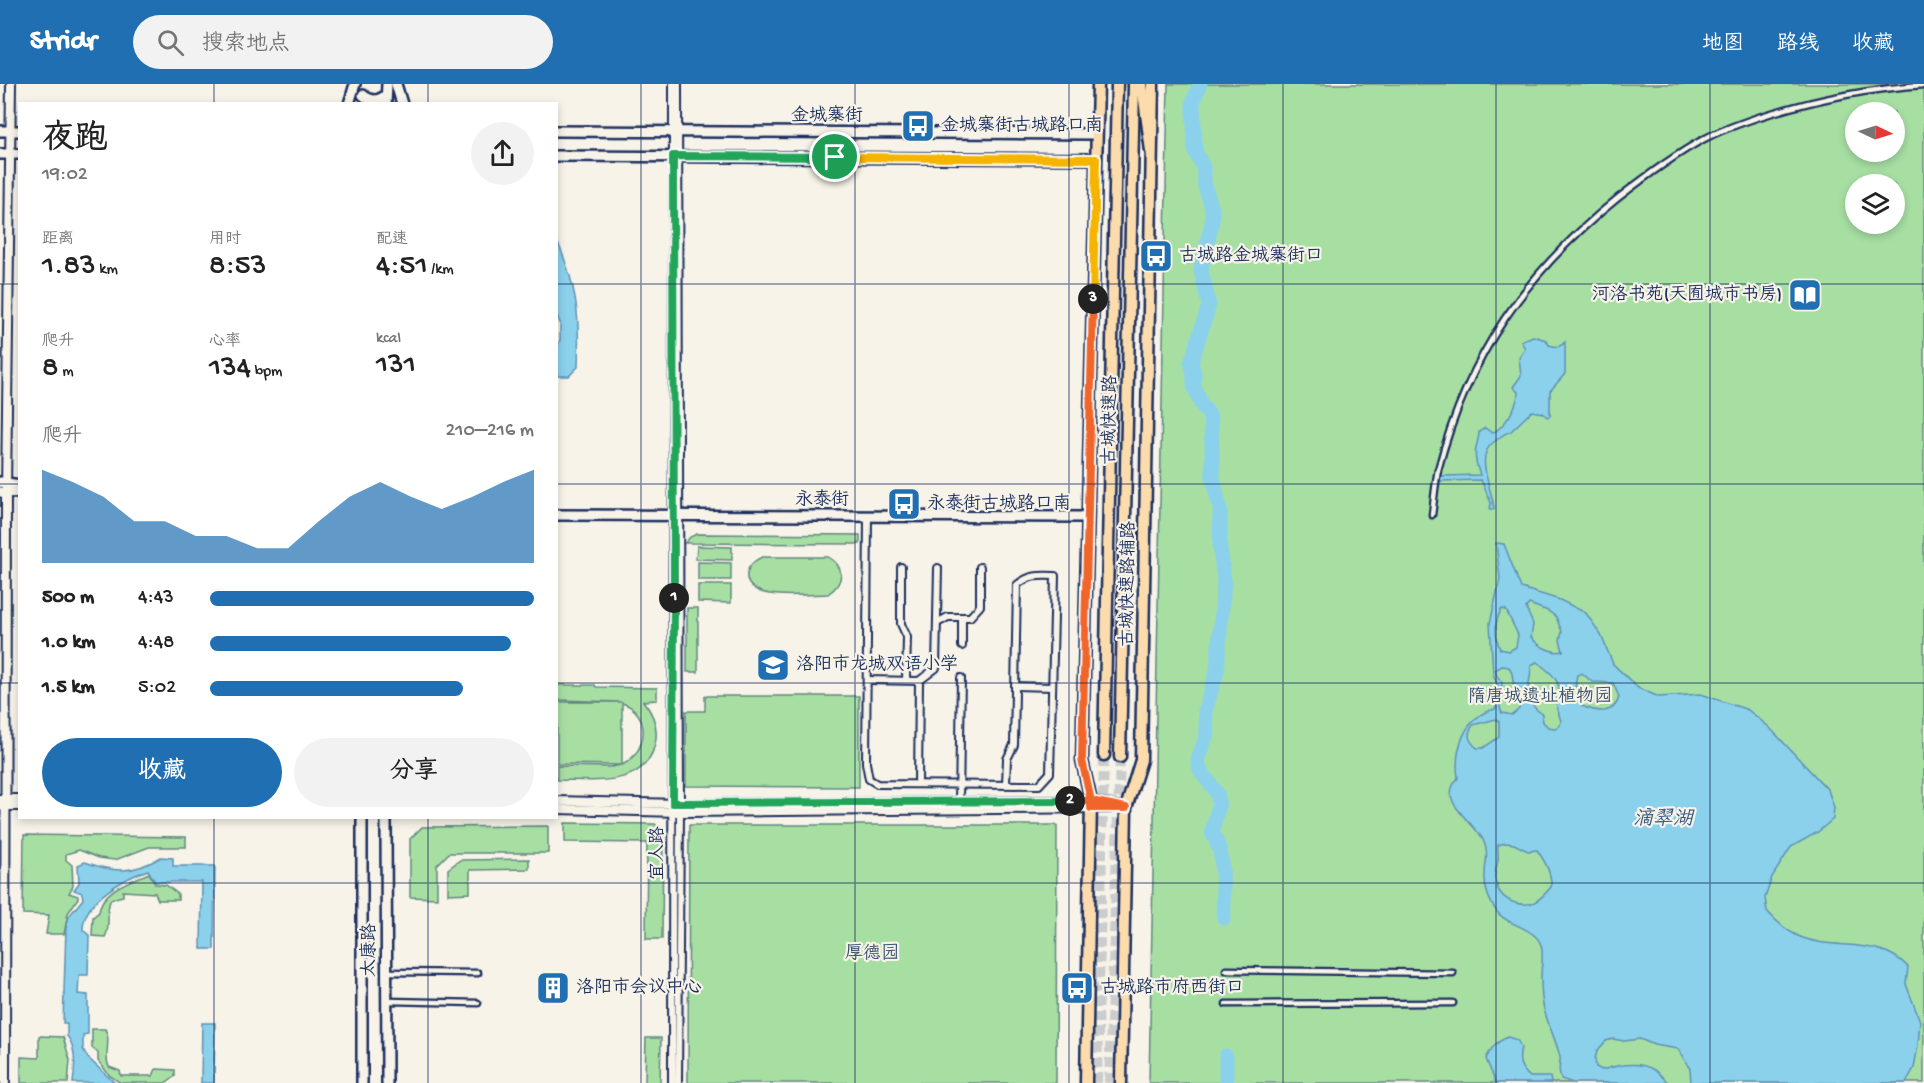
<!DOCTYPE html>
<html lang="zh">
<meta charset="utf-8">
<style>
body{margin:0;font-family:"Gochi Hand","LXGW WenKai TC",sans-serif;background:#f2f2f2;color:#222;height:100vh;display:flex;flex-direction:column;font-size:22px;white-space:nowrap}
*{box-sizing:border-box;margin:0}
p{font-size:20px;color:#767676}
.icon{flex:none;width:33px;height:33px;fill:none;stroke:currentColor;stroke-width:2;stroke-linecap:round;stroke-linejoin:round}
.map{position:relative;flex:1;overflow:hidden}
.sheet{position:absolute;left:18px;top:18px;width:540px;height:717px;display:flex;flex-direction:column;background:#fff;border-radius:0px;box-shadow:0 3px 9px #0003}
.sheet>*{flex:none}
.needle{width:39px;rotate:94deg}
.fabs{position:absolute;left:1845px;top:18px;display:grid;gap:12px}
.fabs a{display:grid;place-items:center;width:60px;height:60px;border-radius:50%;background:#fff;box-shadow:0 3px 9px #0003;font-size:30px}
.pin{position:absolute;display:grid;place-items:center;width:51px;height:51px;color:#fff;margin:-26px;border:3px solid #fff;border-radius:50%;box-shadow:0 2px 6px #0007}
.km{position:absolute;width:30px;height:30px;margin:-15px;border-radius:50%;background:#222;color:#fff;font-size:16px;line-height:30px;text-align:center}
.round{display:grid;place-items:center;flex:none;width:63px;height:63px;border-radius:32px;background:#f2f2f2}
.headline{display:flex;align-items:center;justify-content:space-between;height:102px;padding:0 24px}
h1{font-size:33px;font-weight:600;line-height:45px}
.figures{display:grid;grid-template-columns:repeat(3,1fr);gap:9px;height:102px;padding:6px 24px}
.figures div{display:grid;align-content:center}
.figures b{font-size:30px;font-weight:600}
.figures small{font-size:16px;font-weight:400}
.figures p{font-size:16px}
.chart{height:168px;padding:12px 24px}
.chart p{display:flex;justify-content:space-between}
.chart svg{width:100%;height:108px;margin-top:6px;fill:#1f6fb2;opacity:.7}
.button{display:flex;gap:12px;margin-top:auto;padding:12px 24px}
.button a{flex:1;height:69px;border-radius:36px;background:#1f6fb2;color:#fff;font-size:24px;font-weight:600;line-height:69px;text-align:center}
.button a+a{background:#f2f2f2;color:#222}
ul{padding:0 24px;list-style:none;font-size:20px}
li{display:grid;grid-template-columns:96px 72px 1fr;align-items:center;height:45px}
li i{height:15px;border-radius:8px;background:#1f6fb2}
header{display:flex;align-items:center;gap:36px;box-sizing:border-box;height:84px;padding:0 30px;background:#1f6fb2;color:#fff}
header strong{font-size:28px}
nav{display:flex;gap:33px;margin-inline-start:auto;font-size:21px}
.search{width:420px;height:54px;background:#f2f2f2;display:flex;align-items:center;gap:15px;box-sizing:border-box;padding:0 21px;border-radius:33px;color:#767676;font-size:22px}
.map>svg:first-child{display:block}
.green{fill:#a7dfa3;stroke:#618780;stroke-width:1.5;fill-rule:evenodd}
.water{fill:#8bd1ec;stroke:#5e90b3;stroke-width:1.5;fill-rule:evenodd}
.lines{fill:none;stroke-linecap:round;stroke-linejoin:round}
.river{stroke:#8bd1ec;stroke-width:15}
.trunk-tunnel{stroke:#cbcccc;stroke-width:10;stroke-dasharray:10 5;stroke-linecap:butt}
.pedestrian-casing{stroke:#1b2f5e;stroke-width:9}
.minor-casing{stroke:#1b2f5e;stroke-width:10}
.tertiary-casing{stroke:#1b2f5e;stroke-width:12}
.secondary-casing{stroke:#1b2f5e;stroke-width:14}
.primary-casing{stroke:#1b2f5e;stroke-width:15}
.trunk-casing{stroke:#1b2f5e;stroke-width:15}
.pedestrian{stroke:#f7f3e8;stroke-width:4.5}
.minor{stroke:#f7f3e8;stroke-width:6}
.tertiary{stroke:#f7f3e8;stroke-width:8}
.secondary{stroke:#f7f3e8;stroke-width:9}
.primary{stroke:#fcdcac;stroke-width:10}
.trunk{stroke:#fcdcac;stroke-width:10}
.split-1-casing{stroke:#fff;stroke-width:12}
.split-2-casing{stroke:#fff;stroke-width:12}
.split-3-casing{stroke:#fff;stroke-width:12}
.split-4-casing{stroke:#fff;stroke-width:12}
.split-1{stroke:#22a559;stroke-width:8}
.split-2{stroke:#22a559;stroke-width:8}
.split-3{stroke:#f0652b;stroke-width:8}
.split-4{stroke:#f5b400;stroke-width:8}
.grid{fill:none;stroke:#1b2f5e;stroke-width:1.5;stroke-opacity:0.55}
.labels{text-anchor:middle;dominant-baseline:central;stroke-width:4.5;stroke-linejoin:round;paint-order:stroke}
.street-label{font-size:18px;fill:#1b2f5e;stroke:#f7f3e8}
.poi-label{font-size:18px;fill:#1b2f5e;stroke:#f7f3e8;text-anchor:start}
.park-label{font-size:18px;fill:#37526c;stroke:#f7f3e8}
.water-label{font-size:20px;font-style:italic;fill:#375882;stroke:#f7f3e8}
</style>
<header>
<strong>Stridr</strong>
<div class="search"><svg class="icon" aria-label="search" viewBox="0 0 24 24"><circle cx="10" cy="10" r="6"/><path d="M15 15l6 6"/></svg>搜索地点</div>
<nav><a>地图</a><a>路线</a><a>收藏</a></nav>
</header>
<div class="map">
<svg width="1924" height="999" viewBox="0 0 1924 999">
<rect width="100%" height="100%" fill="#f7f3e8"/>
<filter id="ink" filterUnits="userSpaceOnUse"><feTurbulence type="fractalNoise" baseFrequency=".0167" numOctaves="2"/><feDisplacementMap in="SourceGraphic" scale="12" xChannelSelector="R" yChannelSelector="G"/><feConvolveMatrix kernelMatrix="1 2 1 2 8 2 1 2 1" color-interpolation-filters="sRGB"/></filter>
<g filter="url(#ink)">
<!-- green -->
<g class="green">
<path d="M1168 0H1924V999H1149ZM1856 28H1894V68H1856ZM1856 100H1894V140H1856Z"/>
<polygon points="697,450 860,451 860,460 685,459 690,453"/>
<polygon points="697,462 732,463 732,476 696,475"/>
<path d="M762 473H828C846 483 844 499 828 510 808 510 743 520 747 489 749 480 755 476 762 473Z"/>
<polygon points="698,478 731,479 731,496 698,496"/>
<polygon points="698,501 731,501 731,519 698,518"/>
<rect x="687" y="524" width="11" height="64"/>
<path d="M557 601H595L596 603 657 604V616L643 617C653 629 659 643 655 660 645 705 591 696 557 696V682L611 683 621 681 557 680V618H621L557 616ZM622 619C652 628 648 669 622 681Z"/>
<polygon points="705,612 859,612 859,703 686,702 686,627 705,627"/>
<polygon points="565,739 655,740 663,748 662,855 646,855 647,759 565,758"/>
<polygon points="689,741 1057,741 1056,999 688,999"/>
<polygon points="548,742 548,769 449,769 437,781 437,814 410,813 410,755 422,743"/>
<polygon points="24,751 186,753 186,763 149,763 115,776 99,774 79,766 66,770 66,776 72,781 73,802 69,809 78,812 78,814 68,829 64,850 46,850 49,831 23,830"/>
<polygon points="529,775 529,785 470,786 470,809 448,810 448,785 460,776"/>
<path d="M149 789 155 800 166 801 178 810V816H158L155 809 123 807V812L111 815C104 827 112 842 105 853L92 852 93 833 99 828C101 806 131 797 149 789Z"/>
<path d="M92 945H105C112 957 103 971 109 983L120 987 121 992H153L156 985 175 986V992L165 999H121L110 992 98 977V969L92 964Z"/>
<polygon points="39,952 63,953 70,976 68,999 21,999 21,973 39,974"/>
<polygon points="646,954 661,954 660,999 645,999"/>
</g>
<!-- water -->
<g class="water">
<path d="M556 154C577 202 580 231 578 283L569 292H557V263L560 256V239L556 228Z"/>
<path d="M1533 252 1546 256 1549 261C1556 263 1560 264 1565 258V290L1550 307V332L1547 333 1543 329 1532 327 1510 348C1503 349 1500 354 1494 358 1473 372 1493 406 1494 425H1490L1491 419 1481 396 1440 397 1441 392 1480 391C1477 383 1474 372 1476 364 1477 357 1479 355 1479 348L1485 344 1492 349C1504 344 1518 322 1518 308L1513 303 1521 292 1519 274 1525 265 1521 257Z"/>
<path d="M1496 459 1504 460 1521 504 1560 516 1586 529 1601 551 1613 580 1638 604 1659 613 1701 610 1748 626 1769 643 1828 706 1834 723 1833 735 1818 748 1791 763 1772 793 1765 814 1767 827C1775 836 1786 846 1796 851 1832 869 1877 850 1908 883L1906 900 1920 937 1918 961 1914 984 1906 999H1691L1690 985 1678 965 1654 961 1640 955 1624 957 1613 955 1606 957 1597 967 1595 975 1596 983 1602 986C1618 981 1640 977 1654 986 1660 990 1664 995 1669 999H1573L1561 995C1557 984 1561 981 1560 973 1556 956 1548 941 1544 925 1541 915 1541 903 1541 892 1541 880 1546 862 1536 853 1526 842 1506 840 1497 828 1489 817 1484 804 1485 790 1485 779 1489 770 1484 758 1476 737 1435 719 1458 694 1454 666 1464 632 1495 625L1498 617 1499 605 1493 590 1490 539 1500 495ZM1529 520 1548 527 1556 533 1562 548 1560 556 1563 567C1552 570 1538 562 1531 553L1533 540 1526 524ZM1502 525 1506 526 1518 551 1516 563 1509 567 1500 565C1495 552 1494 537 1502 525ZM1537 578C1550 588 1559 594 1561 612L1556 619 1561 638 1559 642 1555 644 1548 643 1543 638 1542 630C1519 613 1531 605 1531 581ZM1502 582 1509 583C1513 588 1512 590 1513 597 1515 608 1524 613 1519 625L1512 631 1502 629 1500 624 1502 598 1497 592 1495 586ZM1582 589 1592 598 1613 599 1619 613C1614 632 1596 628 1582 622 1575 613 1574 603 1577 591ZM1496 635 1499 638V653L1483 664H1477C1469 657 1466 651 1473 641ZM1505 759 1514 760 1528 767 1537 766C1545 777 1552 789 1551 803 1539 818 1529 825 1510 817 1502 813 1498 808 1496 799 1493 789 1497 784 1498 776 1499 771 1497 767 1498 761Z"/>
<path d="M161 773 173 774V782H215L214 865H201L202 798H155L148 786C125 794 82 817 83 846L89 851 88 891H79L78 910 88 911V950L83 951V965L88 974 115 999H73C75 985 77 963 67 952V939H63L66 844 69 832 83 815 82 809 74 806 79 799 78 781 85 778C115 789 133 790 161 773Z"/>
<polygon points="202,939 215,939 214,999 201,999"/>
<path d="M1508 953 1517 956 1521 963C1518 977 1519 983 1530 993H1550L1551 999H1496L1486 975C1491 964 1496 958 1508 953Z"/>
</g>
<g class="lines">
<!-- river -->
<g class="river">
<polyline points="1200,0 1193,18 1195,67 1203,83 1205,103 1212,124 1212,138 1201,186 1209,221 1191,279 1194,289 1194,302 1201,320 1209,331 1211,340 1213,394 1220,425 1220,464 1224,496 1217,587 1205,627 1207,649 1198,676 1200,686 1217,709 1219,720 1212,748 1220,766 1222,781 1224,834"/>
<polyline points="1226,972 1226,999"/>
</g>
<!-- trunk-tunnel -->
<g class="trunk-tunnel">
<polyline points="1097,999 1104,671"/>
<polyline points="1109,999 1120,673"/>
</g>
<defs>
<g id="pedestrian">
<path d="M1432 431C1434 416 1435 401 1438 386 1468 271 1526 188 1618 114 1645 93 1674 71 1704 55 1721 46 1741 39 1759 33 1815 15 1865 5 1924 1"/>
<polyline points="1226,886 1453,889"/>
<polyline points="388,888 478,889"/>
<polyline points="388,917 478,919"/>
<polyline points="1226,920 1453,919"/>
</g>
<g id="minor">
<path d="M868 433 866 679 869 695 877 700 1039 701 1050 689 1055 492C1039 491 1029 491 1017 501L1014 661 1007 675 1006 700"/>
<polyline points="901,483 901,540 907,553 906,596"/>
<polyline points="937,539 948,533 962,533"/>
<polyline points="962,562 962,533 970,533 980,522 980,483"/>
<polyline points="867,596 919,597"/>
<polyline points="1015,602 1052,603"/>
<polyline points="918,700 919,597 936,584 938,484"/>
<polyline points="959,718 961,594"/>
<polyline points="672,999 673,0"/>
<polyline points="678,999 680,728 678,0"/>
</g>
<g id="tertiary">
<polyline points="0,715 20,715"/>
<polyline points="556,717 680,720 1091,717 1126,724"/>
<polyline points="0,722 20,722"/>
<polyline points="556,725 680,728 1110,724"/>
<polyline points="5,999 6,408 11,0"/>
</g>
<g id="secondary">
<polyline points="396,0 402,20"/>
<path d="M363 11C371 18 378 17 386 11"/>
<polyline points="349,20 355,0"/>
<polyline points="386,20 387,0"/>
<polyline points="0,47 20,47"/>
<polyline points="556,47 1096,50"/>
<polyline points="0,70 20,70"/>
<polyline points="556,72 1096,75"/>
<polyline points="0,398 20,401"/>
<polyline points="0,408 20,409"/>
<polyline points="556,431 1088,433"/>
<polyline points="386,734 387,999"/>
<polyline points="362,999 362,734"/>
</g>
<g id="primary">
<polyline points="1086,999 1091,717 1082,676 1098,0"/>
<polyline points="1121,999 1126,724 1141,676 1153,0"/>
</g>
<g id="trunk">
<polyline points="1142,0 1151,67"/>
<polyline points="1104,671 1117,0"/>
<polyline points="1120,673 1134,0"/>
</g>
</defs>
<!-- pedestrian casing -->
<use href="#pedestrian" class="pedestrian-casing"/>
<!-- minor casing -->
<use href="#minor" class="minor-casing"/>
<!-- tertiary casing -->
<use href="#tertiary" class="tertiary-casing"/>
<!-- secondary casing -->
<use href="#secondary" class="secondary-casing"/>
<!-- primary casing -->
<use href="#primary" class="primary-casing"/>
<!-- trunk casing -->
<use href="#trunk" class="trunk-casing"/>
<!-- pedestrian -->
<use href="#pedestrian" class="pedestrian"/>
<!-- minor -->
<use href="#minor" class="minor"/>
<!-- tertiary -->
<use href="#tertiary" class="tertiary"/>
<!-- secondary -->
<use href="#secondary" class="secondary"/>
<!-- primary -->
<use href="#primary" class="primary"/>
<!-- trunk -->
<use href="#trunk" class="trunk"/>
</g>
</g>
<g class="lines" filter="url(#ink)">
<defs>
<polyline id="split-1" points="674,514 673,72 835,73"/>
<polyline id="split-2" points="674,514 673,719 1070,717"/>
<polyline id="split-3" points="1070,717 1091,717 1126,724 1091,724 1091,717 1082,676 1093,215"/>
<polyline id="split-4" points="835,73 1096,75 1093,215"/>
</defs>
<!-- split-1 casing -->
<use href="#split-1" class="split-1-casing"/>
<!-- split-2 casing -->
<use href="#split-2" class="split-2-casing"/>
<!-- split-3 casing -->
<use href="#split-3" class="split-3-casing"/>
<!-- split-4 casing -->
<use href="#split-4" class="split-4-casing"/>
<!-- split-1 -->
<use href="#split-1" class="split-1"/>
<!-- split-2 -->
<use href="#split-2" class="split-2"/>
<!-- split-3 -->
<use href="#split-3" class="split-3"/>
<!-- split-4 -->
<use href="#split-4" class="split-4"/>
</g>
<!-- grid -->
<path class="grid" d="M214 0V20M428 0V20M641 0V999M855 0V999M1069 0V999M1283 0V999M1496 0V999M1710 0V999M0 200H20M556 200H1924M0 400H20M556 400H1924M0 599H20M556 599H1924M214 734V999M428 734V999M0 799H1924"/>
<!-- icons -->
<defs>
<symbol id="bus-square" viewBox="-11 -11 22 22"><rect x="-9" y="-9" width="18" height="18" rx="4" fill="#1f6fb2" stroke="#f7f3e8"/><path d="M-5-6H5V4H4V6H2V4H-2V6H-4V4H-5ZM-3.5-4V0h7V-4ZM-3.5 1.2v1.5H-2V1.2ZM2 1.2v1.5H3.5V1.2Z" fill="#fff"/></symbol>
<symbol id="library-square" viewBox="-11 -11 22 22"><rect x="-9" y="-9" width="18" height="18" rx="4" fill="#1f6fb2" stroke="#f7f3e8"/><path d="M-6-4Q-3-5.5-.7-3.5V5Q-3 3-6 4ZM6-4Q3-5.5 .7-3.5V5Q3 3 6 4Z" fill="#fff"/></symbol>
<symbol id="school-square" viewBox="-11 -11 22 22"><rect x="-9" y="-9" width="18" height="18" rx="4" fill="#1f6fb2" stroke="#f7f3e8"/><path d="M0-5L7-2L0 1L-7-2ZM-4 1L0 2.5L4 1V4Q0 6-4 4Z" fill="#fff"/></symbol>
<symbol id="building-square" viewBox="-11 -11 22 22"><rect x="-9" y="-9" width="18" height="18" rx="4" fill="#1f6fb2" stroke="#f7f3e8"/><path d="M-4-6H4V6H1V3H-1V6H-4ZM-2.5-4.3h1.7v1.8h-1.7ZM.8-4.3h1.7v1.8H.8ZM-2.5-1h1.7V.8h-1.7ZM.8-1h1.7V.8H.8Z" fill="#fff"/></symbol>
</defs>
<g fill-rule="evenodd">
<use href="#bus-square" x="899" y="23" width="38" height="38"/>
<use href="#bus-square" x="1137" y="153" width="38" height="38"/>
<use href="#library-square" x="1786" y="192" width="38" height="38"/>
<use href="#bus-square" x="885" y="401" width="38" height="38"/>
<use href="#school-square" x="754" y="562" width="38" height="38"/>
<use href="#building-square" x="534" y="885" width="38" height="38"/>
<use href="#bus-square" x="1058" y="885" width="38" height="38"/>
</g>
<g class="labels">
<!-- street labels -->
<g class="street-label">
<text x="827" y="32">金城寨街</text>
<text transform="translate(1111 336) rotate(-89)">古城快速路</text>
<text x="822" y="416">永泰街</text>
<text transform="translate(1129 500) rotate(-89)">古城快速路辅路</text>
<text transform="translate(658 769) rotate(-90)">宜人路</text>
<text transform="translate(370 866) rotate(-90)">太康路</text>
</g>
<!-- poi labels -->
<g class="poi-label">
<text x="941" y="42">金城寨街古城路口南</text>
<text x="1179" y="172">古城路金城寨街口</text>
<text x="1782" y="211" text-anchor="end">河洛书苑(天囿城市书房)</text>
<text x="927" y="420">永泰街古城路口南</text>
<text x="796" y="581">洛阳市龙城双语小学</text>
<text x="576" y="904">洛阳市会议中心</text>
<text x="1100" y="904">古城路市府西街口</text>
</g>
<!-- park labels -->
<g class="park-label">
<text x="1540" y="613">隋唐城遗址植物园</text>
<text x="872" y="870">厚德园</text>
</g>
<!-- water labels -->
<g class="water-label">
<text x="1663" y="736">滴翠湖</text>
</g>
</g>
</svg>
<div class="fabs">
<a><svg class="needle" viewBox="-14 -14 28 28"><path d="M0-13l5 13h-10z" fill="#e53935"/><path d="M0 13l5-13h-10z" fill="#767676"/></svg></a>
<a><svg class="icon" aria-label="layers" viewBox="0 0 24 24"><path d="M12 4l9 5-9 5-9-5zM3 14l9 5 9-5"/></svg></a>
</div>
<div class="pin" style="left:835px;top:73px;background:#1e9e55"><svg class="icon" aria-label="arrive" viewBox="0 0 24 24"><path d="M6 21V4h12l-3 4 3 4H6"/></svg></div>
<b class="km" style="left:674px;top:514px">1</b>
<b class="km" style="left:1070px;top:717px">2</b>
<b class="km" style="left:1093px;top:215px">3</b>
<section class="sheet">
<div class="headline"><div><h1>夜跑</h1><p>19:02</p></div><a class="round"><svg class="icon" aria-label="share" viewBox="0 0 24 24"><path d="M12 15V3M7 8l5-5 5 5M5 13v7h14v-7"/></svg></a></div>
<div class="figures">
<div><p>距离</p><b>1.83<small> km</small></b></div>
<div><p>用时</p><b>8:53</b></div>
<div><p>配速</p><b>4:51<small> /km</small></b></div>
</div>
<div class="figures">
<div><p>爬升</p><b>8<small> m</small></b></div>
<div><p>心率</p><b>134<small> bpm</small></b></div>
<div><p>kcal</p><b>131</b></div>
</div>
<div class="chart"><p><span>爬升</span>210–216 m</p>
<svg viewBox="0 0 160 44" preserveAspectRatio="none"><path d="M0 44V6L10 11L20 17L30 27L40 27L50 33L60 33L70 38L80 38L90 27L100 17L110 11L120 17L130 22L140 17L150 11L160 6V44z"/></svg>
</div>
<ul>
<li><b>500 m</b>4:43<i style="width:100%"></i></li>
<li><b>1.0 km</b>4:48<i style="width:93%"></i></li>
<li><b>1.5 km</b>5:02<i style="width:78%"></i></li>
</ul>
<div class="button"><a>收藏</a><a>分享</a></div>
</section>
</div>
